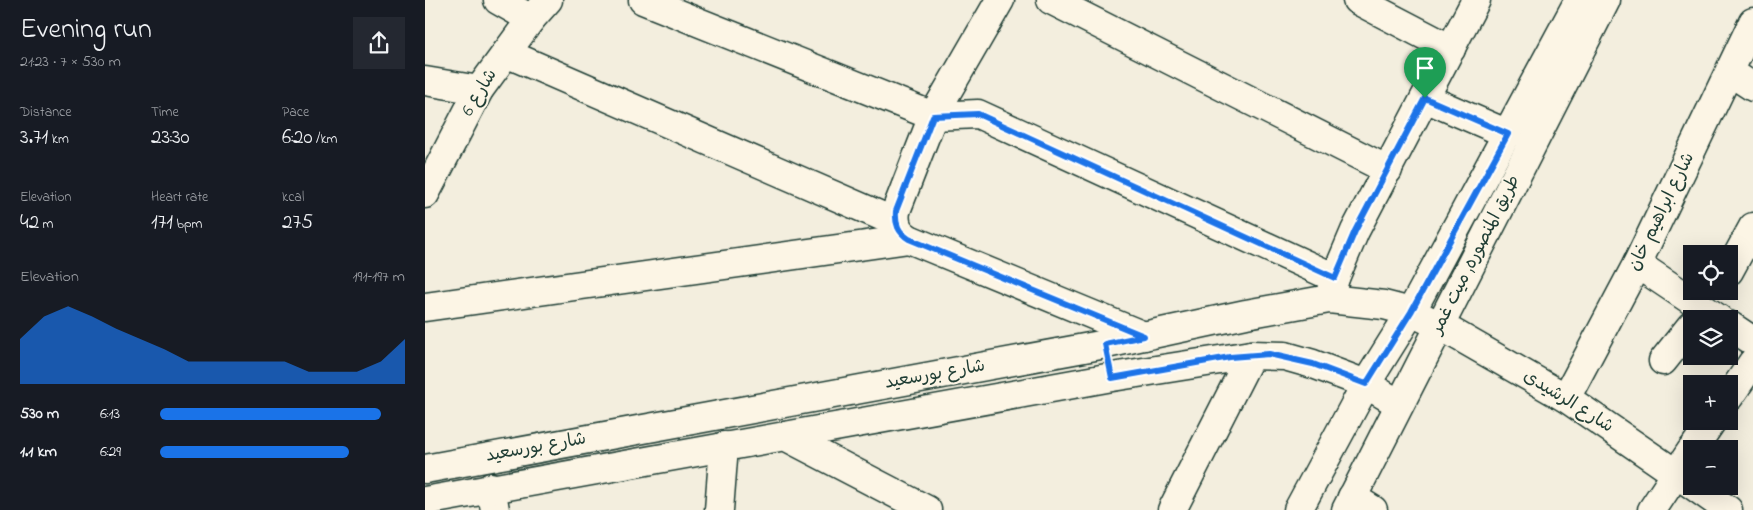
<!DOCTYPE html>
<meta charset="utf-8">
<style>
body{margin:0;font-family:"Indie Flower","Playpen Sans Arabic",sans-serif;background:#242831;color:#f1f3f6;height:100vh;display:flex;flex-direction:column;font-size:19px;white-space:nowrap}
*{box-sizing:border-box;margin:0}
p{font-size:16px;color:#9ea1a6}
.icon{flex:none;width:28px;height:28px;fill:none;stroke:currentColor;stroke-width:2;stroke-linecap:round;stroke-linejoin:round}
.map{position:relative;flex:1;overflow:hidden}
.sheet{display:flex;flex-direction:column;background:#171b24;width:425px}
.sheet>*{flex:none}
.controls{position:absolute;left:1258px;top:245px;display:grid;gap:10px}
.controls a{display:grid;place-items:center;width:55px;height:55px;border-radius:0px;background:#171b24;box-shadow:0 5px 20px #0002;font-size:25px}
.pin{position:absolute;display:grid;place-items:center;width:42px;height:42px;color:#fff;margin:-51px -21px;border-radius:50% 50% 50% 0;rotate:-45deg;box-shadow:0 0 5px #0007}
.pin .icon{rotate:45deg}
.round{display:grid;place-items:center;flex:none;width:52px;height:52px;border-radius:0px;background:#242831}
.head{display:flex;align-items:center;justify-content:space-between;height:85px;padding:0 20px}
h1{font-size:28px;font-weight:600;line-height:38px}
.stats{display:grid;grid-template-columns:repeat(3,1fr);gap:8px;height:85px;padding:5px 20px}
.stats div{display:grid;align-content:center}
.stats b{font-size:21px;font-weight:600}
.stats small{font-size:14px;font-weight:400}
.stats p{font-size:14px}
.chart{height:140px;padding:10px 20px}
.chart p{display:flex;justify-content:space-between}
.chart svg{width:100%;height:90px;margin-top:5px;fill:#1a73e8;opacity:.7}
ul{padding:0 20px;list-style:none;font-size:16px}
li{display:grid;grid-template-columns:80px 60px 1fr;align-items:center;height:38px}
li i{height:12px;border-radius:6px;background:#1a73e8}
main{display:flex;flex:1;min-height:0}
.map>svg:first-child{display:block}
.lines{fill:none;stroke-linecap:round;stroke-linejoin:round}
.minor-casing{stroke:#1f3d34;stroke-width:31}
.major-casing{stroke:#1f3d34;stroke-width:31}
.minor{stroke:#fcf5e5;stroke-width:28}
.major{stroke:#fcf5e5;stroke-width:28}
.route-casing{stroke:#fff;stroke-width:10}
.route{stroke:#1a73e8;stroke-width:6}
.labels{text-anchor:middle;dominant-baseline:central;stroke-width:4;stroke-linejoin:round;paint-order:stroke}
.street-label{font-size:18px;fill:#1f3d34;stroke:#fcf5e5}
</style>
<main>
<section class="sheet">
<div class="head"><div><h1>Evening run</h1><p>21:23 · 7 × 530 m</p></div><a class="round"><svg class="icon" aria-label="share" viewBox="0 0 24 24"><path d="M12 15V3M7 8l5-5 5 5M5 13v7h14v-7"/></svg></a></div>
<div class="stats">
<div><p>Distance</p><b>3.71<small> km</small></b></div>
<div><p>Time</p><b>23:30</b></div>
<div><p>Pace</p><b>6:20<small> /km</small></b></div>
</div>
<div class="stats">
<div><p>Elevation</p><b>42<small> m</small></b></div>
<div><p>Heart rate</p><b>171<small> bpm</small></b></div>
<div><p>kcal</p><b>275</b></div>
</div>
<div class="chart"><p><span>Elevation</span>191–197 m</p>
<svg viewBox="0 0 160 44" preserveAspectRatio="none"><path d="M0 44V22L10 11L20 6L30 11L40 17L50 22L60 27L70 33L80 33L90 33L100 33L110 33L120 38L130 38L140 38L150 33L160 22V44z"/></svg>
</div>
<ul>
<li><b>530 m</b>6:13<i style="width:90%"></i></li>
<li><b>1.1 km</b>6:29<i style="width:77%"></i></li>
</ul>
</section>
<div class="map">
<svg width="1328" height="510" viewBox="0 0 1328 510">
<rect width="100%" height="100%" fill="#f3eede"/>
<filter id="ink" filterUnits="userSpaceOnUse"><feTurbulence type="fractalNoise" baseFrequency=".02" numOctaves="2"/><feDisplacementMap in="SourceGraphic" scale="10" xChannelSelector="R" yChannelSelector="G"/><feConvolveMatrix kernelMatrix="1 2 1 2 8 2 1 2 1" color-interpolation-filters="sRGB"/></filter>
<g filter="url(#ink)">
<g class="lines">
<defs>
<g id="minor">
<polyline points="73,0 106,19"/>
<polyline points="218,0 508,116 553,114 910,278"/>
<path d="M575 0 508 116 471 211C469 224 473 232 484 239L719 336"/>
<polyline points="626,0 963,170"/>
<polyline points="932,0 1026,49"/>
<polyline points="81,53 470,222"/>
<polyline points="1305,72 1328,87"/>
<polyline points="0,81 54,90"/>
<polyline points="1000,98 1083,134"/>
<polyline points="0,194 54,90 106,19 123,0"/>
<polyline points="1212,264 1294,319"/>
<polyline points="1304,271 1328,227"/>
<polyline points="905,295 910,278 930,231 1051,0"/>
<polyline points="0,307 484,239"/>
<polyline points="1304,325 1328,341"/>
<polyline points="1238,361 1266,326"/>
<polyline points="1304,397 1328,362"/>
<polyline points="1141,398 1212,264 1328,22"/>
<polyline points="360,436 502,510"/>
<polyline points="1268,449 1287,421"/>
<polyline points="0,469 681,344 821,314 904,299 959,305 986,312 1016,326 1141,398 1266,484"/>
<polyline points="1269,486 1303,510"/>
<polyline points="66,487 70,510"/>
<polyline points="927,497 948,510"/>
<polyline points="0,501 687,377 826,355 860,356 888,364 941,384 974,404"/>
<polyline points="294,510 299,446"/>
<polyline points="747,510 826,355"/>
<polyline points="1227,510 1266,451"/>
</g>
<g id="major">
<polyline points="873,510 941,384 986,312 1154,0"/>
<polyline points="921,510 1181,0"/>
</g>
</defs>
<!-- minor casing -->
<use href="#minor" class="minor-casing"/>
<!-- major casing -->
<use href="#major" class="major-casing"/>
<!-- minor -->
<use href="#minor" class="minor"/>
<!-- major -->
<use href="#major" class="major"/>
</g>
</g>
<g class="lines" filter="url(#ink)">
<defs>
<path id="route" d="M1000 98 1083 134 986 312 941 384 888 364 844 354 805 357 687 378 680 344 719 336 484 239C473 232 470 224 471 211L508 116 553 114 910 278 930 231Z"/>
</defs>
<!-- route casing -->
<use href="#route" class="route-casing"/>
<!-- route -->
<use href="#route" class="route"/>
</g>
<g class="labels">
<!-- street labels -->
<g class="street-label">
<text transform="translate(55 93) rotate(-59)">شارع 6</text>
<text transform="translate(1237 212) rotate(-64)">شارع ابراهيم خان</text>
<text transform="translate(1051 255) rotate(-63)">طريق المنصوره, ميت غمر</text>
<text transform="translate(510 375) rotate(-10)">شارع بورسعيد</text>
<text transform="translate(1143 402) rotate(32)">شارع الرشيدى</text>
<text transform="translate(111 448) rotate(-10)">شارع بورسعيد</text>
</g>
</g>
</svg>
<div class="controls">
<a><svg class="icon" aria-label="locate" viewBox="0 0 24 24"><circle cx="12" cy="12" r="6"/><path d="M12 2v4M12 18v4M2 12h4M18 12h4"/></svg></a>
<a><svg class="icon" aria-label="layers" viewBox="0 0 24 24"><path d="M12 4l9 5-9 5-9-5zM3 14l9 5 9-5"/></svg></a>
<a>+</a>
<a>−</a>
</div>
<div class="pin" style="left:1000px;top:98px;background:#1e9e55"><svg class="icon" aria-label="arrive" viewBox="0 0 24 24"><path d="M6 21V4h12l-3 4 3 4H6"/></svg></div>
</div>
</main>
